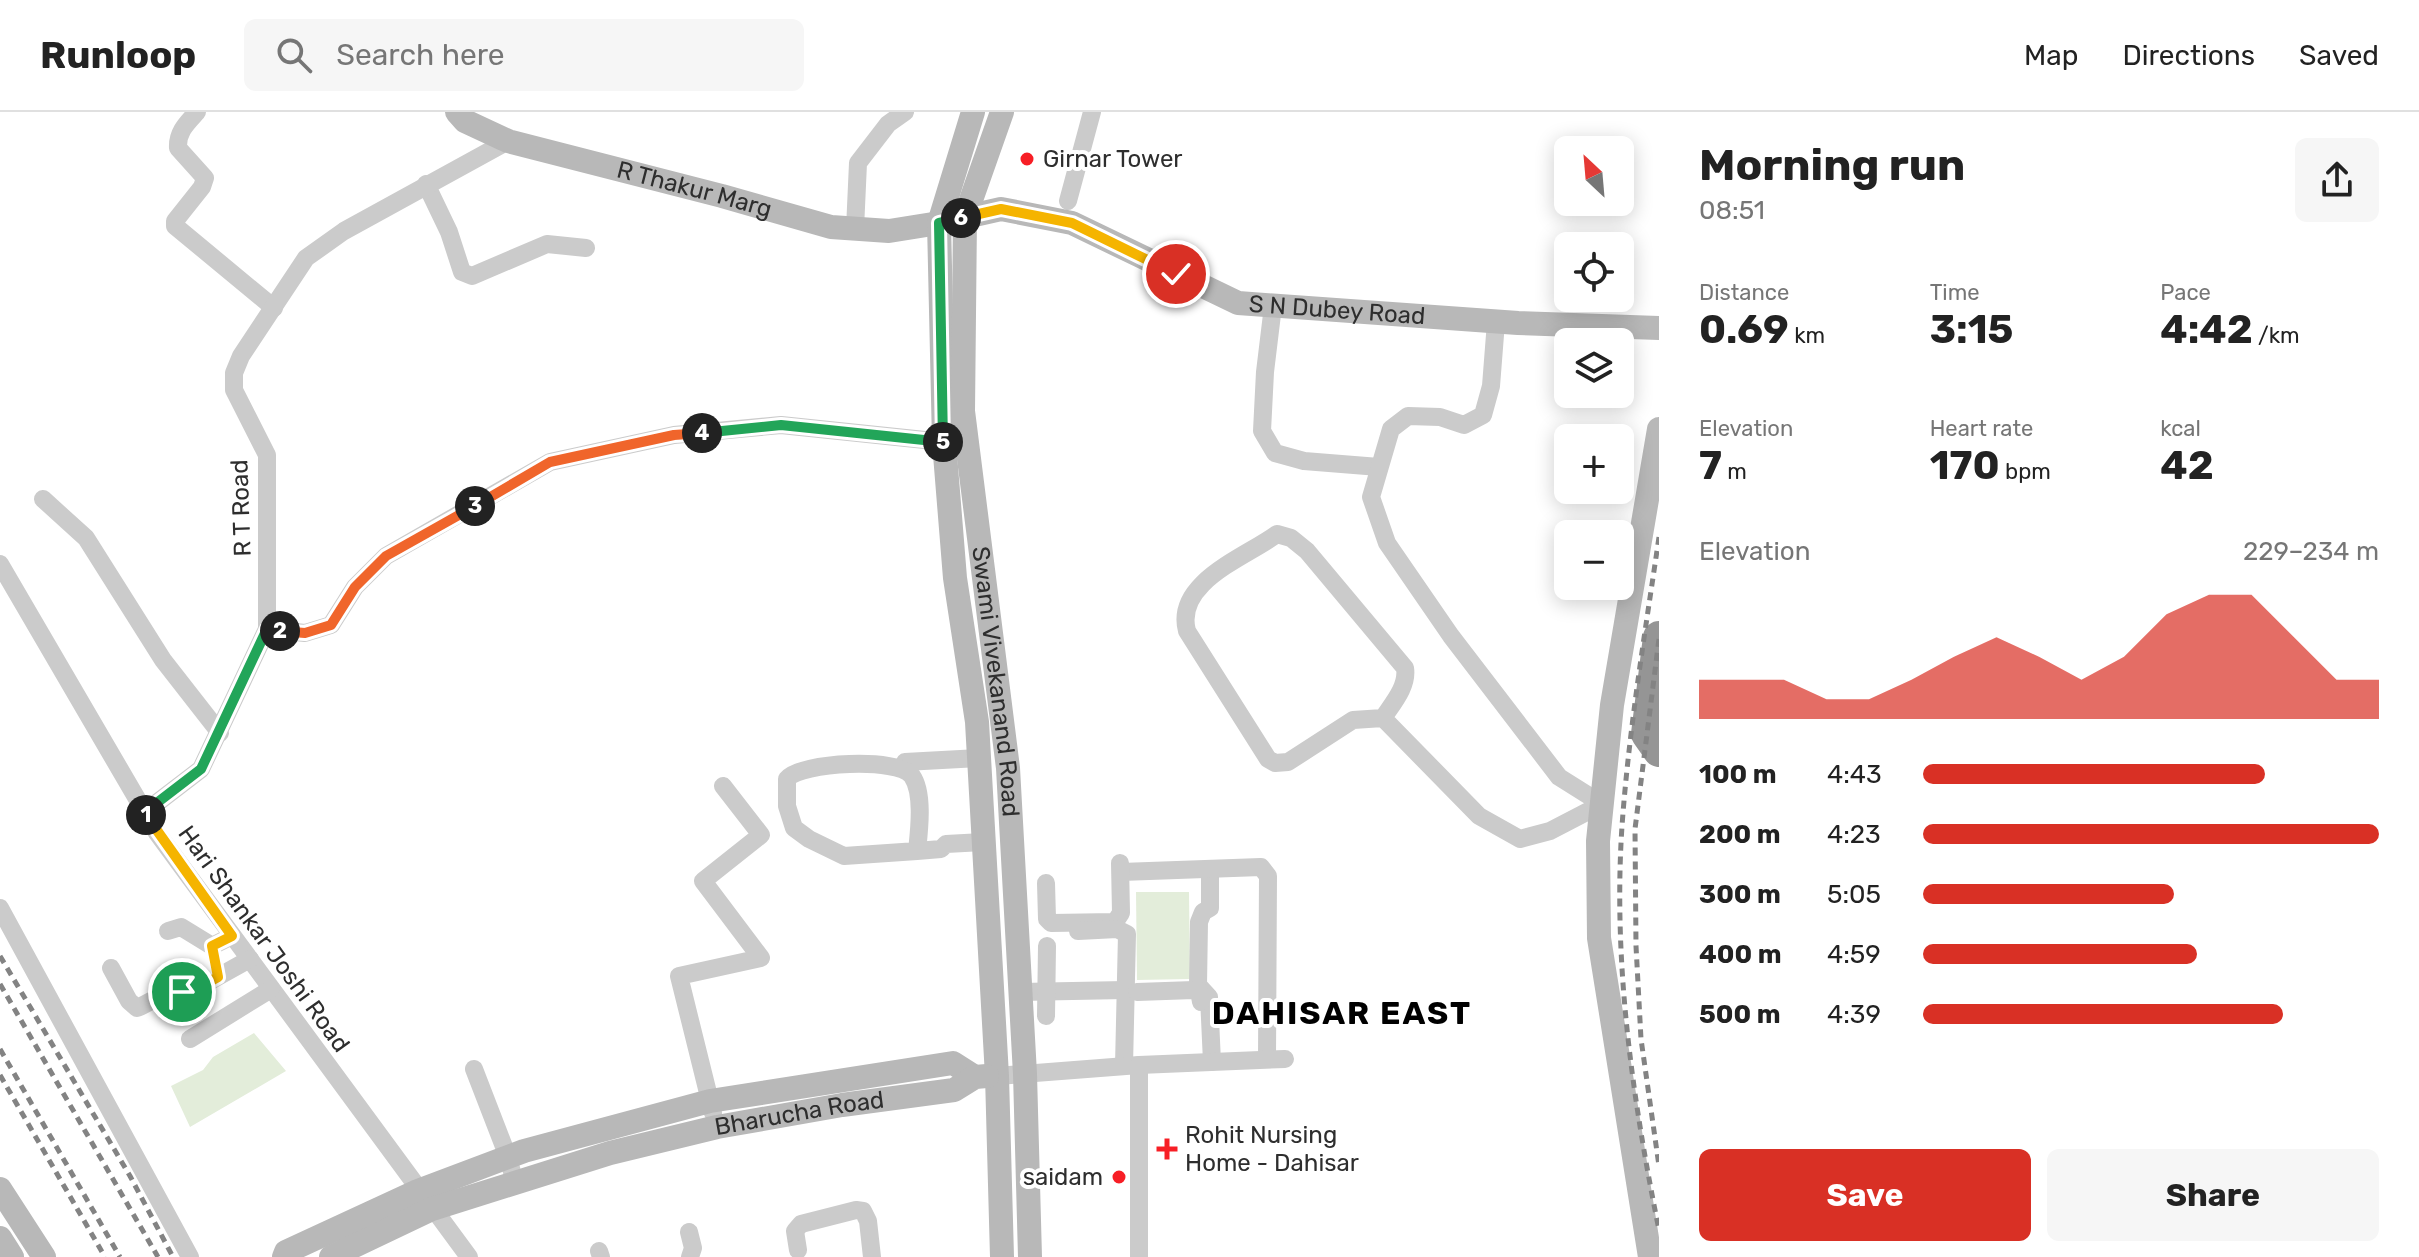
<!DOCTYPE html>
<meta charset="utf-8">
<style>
body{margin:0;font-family:Rubik,sans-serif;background:#f6f6f6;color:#222;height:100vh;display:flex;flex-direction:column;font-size:30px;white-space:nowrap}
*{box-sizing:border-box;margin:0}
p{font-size:26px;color:#767676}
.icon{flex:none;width:44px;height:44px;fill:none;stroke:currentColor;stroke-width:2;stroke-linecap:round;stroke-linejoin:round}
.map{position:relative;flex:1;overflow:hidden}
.panel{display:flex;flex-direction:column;background:#fff;width:760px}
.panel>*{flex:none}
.needle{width:52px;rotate:334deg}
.buttons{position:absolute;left:1554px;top:24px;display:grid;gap:16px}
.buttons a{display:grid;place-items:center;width:80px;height:80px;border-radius:12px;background:#fff;box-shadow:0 4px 20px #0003;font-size:40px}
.pin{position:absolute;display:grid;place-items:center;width:68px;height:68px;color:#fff;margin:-34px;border:4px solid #fff;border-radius:50%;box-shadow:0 2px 8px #0007}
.km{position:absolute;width:40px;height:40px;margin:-20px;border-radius:50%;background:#222;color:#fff;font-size:22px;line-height:40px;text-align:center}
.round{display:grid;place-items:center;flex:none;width:84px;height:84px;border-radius:12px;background:#f6f6f6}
.headline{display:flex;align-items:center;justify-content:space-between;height:136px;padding:0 40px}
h1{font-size:44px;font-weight:700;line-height:60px}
.stats{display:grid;grid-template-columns:repeat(3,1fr);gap:12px;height:136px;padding:8px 40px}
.stats div{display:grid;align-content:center}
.stats b{font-size:40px;font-weight:700}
.stats small{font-size:22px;font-weight:400}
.stats p{font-size:22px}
.chart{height:224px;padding:16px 40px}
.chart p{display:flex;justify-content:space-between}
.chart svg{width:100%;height:144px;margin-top:8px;fill:#d93025;opacity:.7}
.action{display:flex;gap:16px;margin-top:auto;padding:16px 40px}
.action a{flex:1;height:92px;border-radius:12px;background:#d93025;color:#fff;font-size:32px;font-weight:700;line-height:92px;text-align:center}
.action a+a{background:#f6f6f6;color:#222}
ul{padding:0 40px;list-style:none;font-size:26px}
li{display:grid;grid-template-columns:128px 96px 1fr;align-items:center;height:60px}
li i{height:20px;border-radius:10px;background:#d93025}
header{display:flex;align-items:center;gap:48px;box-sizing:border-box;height:112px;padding:0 40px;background:#fff;border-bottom:2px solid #e0e0e0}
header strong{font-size:38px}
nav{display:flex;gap:44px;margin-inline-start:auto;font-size:28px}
.search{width:560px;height:72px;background:#f6f6f6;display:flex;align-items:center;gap:20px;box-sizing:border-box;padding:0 28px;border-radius:12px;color:#767676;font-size:30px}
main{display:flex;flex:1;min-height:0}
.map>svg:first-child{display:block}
.green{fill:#e3edda}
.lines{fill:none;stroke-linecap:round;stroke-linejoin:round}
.street{stroke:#cbcbcb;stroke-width:18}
.secondary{stroke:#b8b8b8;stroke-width:24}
.highway{stroke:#959595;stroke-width:32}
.rail{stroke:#838383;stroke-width:5;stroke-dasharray:8 6;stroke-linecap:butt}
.split-1-casing{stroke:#fff;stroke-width:16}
.split-2-casing{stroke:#fff;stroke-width:16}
.split-3-casing{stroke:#fff;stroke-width:16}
.split-4-casing{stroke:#fff;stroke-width:16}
.split-5-casing{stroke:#fff;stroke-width:16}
.split-6-casing{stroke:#fff;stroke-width:16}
.split-7-casing{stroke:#fff;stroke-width:16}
.split-1{stroke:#f5b400;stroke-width:10}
.split-2{stroke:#22a559;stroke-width:10}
.split-3{stroke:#f0652b;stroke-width:10}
.split-4{stroke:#f0652b;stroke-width:10}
.split-5{stroke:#22a559;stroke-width:10}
.split-6{stroke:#22a559;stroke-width:10}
.split-7{stroke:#f5b400;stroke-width:10}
.poi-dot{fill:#f71e25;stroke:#fff;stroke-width:3}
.labels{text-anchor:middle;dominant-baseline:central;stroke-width:8;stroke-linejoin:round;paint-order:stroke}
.poi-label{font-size:24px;fill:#2e2e2e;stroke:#fff;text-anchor:start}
.street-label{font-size:24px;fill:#2e2e2e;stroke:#fff}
.district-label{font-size:32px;font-weight:bold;letter-spacing:2px;fill:#000;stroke:#fff}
</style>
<header>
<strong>Runloop</strong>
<div class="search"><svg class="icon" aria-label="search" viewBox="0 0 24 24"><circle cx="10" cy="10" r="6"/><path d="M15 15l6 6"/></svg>Search here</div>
<nav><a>Map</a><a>Directions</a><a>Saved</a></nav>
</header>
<main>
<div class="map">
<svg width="1659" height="1145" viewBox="0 0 1659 1145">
<rect width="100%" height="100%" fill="#fff"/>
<!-- green -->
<g class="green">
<polygon points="1136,780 1189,780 1190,867 1137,868"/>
<polygon points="254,921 286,959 190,1015 171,974 203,958 213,945"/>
</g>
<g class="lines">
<!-- street -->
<g class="street">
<path d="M197 0C187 11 177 20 178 36L205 66 202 75 175 109V114L274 196"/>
<polyline points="426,72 449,120 462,160 472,164 547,132 586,136"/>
<polyline points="1068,89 1092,0"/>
<polyline points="855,117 858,51 888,12 905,0"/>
<polyline points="1273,194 1265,260 1262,319 1275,341 1304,349 1379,355"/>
<polyline points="1496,210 1491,274 1483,303 1464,313 1440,305 1408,304 1391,317 1371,385 1387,431 1451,524 1559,665 1602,692"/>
<polyline points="43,387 86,426 163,548 220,621"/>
<polyline points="0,452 157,721 469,1145"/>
<polyline points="267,517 267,343 234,278 234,261 241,244 306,146 344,119 508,29"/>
<path d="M1383 606C1393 591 1408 574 1405 556L1307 439 1291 426 1277 422C1246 445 1174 470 1187 519L1268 647 1275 651 1288 650 1353 608 1383 606 1479 704 1520 727 1550 719 1602 692"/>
<polyline points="905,650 979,646"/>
<polyline points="145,700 201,657 267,517 305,521 331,513 355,475 386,444 550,350 674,323 781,313 944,330"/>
<path d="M917 739C919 720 924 681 912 664 899 645 800 650 787 667V694L794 716 809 727 844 744 917 739 941 737 946 732 983 730"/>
<polyline points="1210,758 1210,796 1203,800 1199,810 1198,873 1209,885 1212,950"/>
<polyline points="1121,760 1261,755 1268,764 1267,947"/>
<polyline points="1046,771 1047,807 1051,811 1115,810 1121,801 1120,751"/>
<polyline points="0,796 190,1145"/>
<polyline points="168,819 181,815 212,834 232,824"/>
<polyline points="1078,819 1117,817 1127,822 1124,954"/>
<path d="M111 856 129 889 137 896C154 889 169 875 187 882L250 847"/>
<polyline points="1020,880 1125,878"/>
<polyline points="1137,880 1194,878 1199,879 1201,890"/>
<polyline points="1046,904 1047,834"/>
<polyline points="190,927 271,877"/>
<polyline points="474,957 508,1045 515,1071"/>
<polyline points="997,964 1139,953 1285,947"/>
<polyline points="713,1001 679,864 761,846 703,769 761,723 723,674"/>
<polyline points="689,1120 693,1136 690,1145"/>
<polyline points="798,1138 795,1119 801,1112 856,1098 863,1099 868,1109 872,1145"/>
<polyline points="599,1139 601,1145"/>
<polyline points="1139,1145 1139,953"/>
</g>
<!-- secondary -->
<g class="secondary">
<path id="s1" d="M457 0 465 9 508 29 722 84 831 115 889 119 939 111 1001 97 1072 111 1238 191 1518 211 1659 216"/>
<polyline points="973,0 939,111 944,330 955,466 977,610 997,964 1002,1145"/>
<path id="s2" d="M1002 0 965 105 963 299 1008 656 1025 962 1030 1145"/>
<polyline points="0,1077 44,1145"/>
<polyline points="0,1126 12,1145"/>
<polyline points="284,1145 286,1140 418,1079 524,1039 710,989 953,951 975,965"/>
<path id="s3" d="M331 1145 432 1097 610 1041 717 1015 842 993 954 978 975 965 987 964"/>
<polyline points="1650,1145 1599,826 1598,729 1612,593 1659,317"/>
</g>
<!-- highway -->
<polyline class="highway" points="1659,525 1647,622 1659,639"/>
<!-- rail -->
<g class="rail">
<path d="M1659 425C1645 521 1629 617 1622 714 1613 849 1632 985 1659 1118"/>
<polyline points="1659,527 1635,717 1636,834 1641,927 1659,1054"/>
<polyline points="0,844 130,1064 173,1145"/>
<polyline points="0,872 158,1145"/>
<polyline points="0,937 120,1145"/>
<polyline points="0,963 105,1145"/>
</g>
</g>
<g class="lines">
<defs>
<polyline id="split-1" points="146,703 232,824 212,834 218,865 187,882 182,880"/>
<polyline id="split-2" points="146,703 145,700 201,657 267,517 280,519"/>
<polyline id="split-3" points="280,519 305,521 331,513 355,475 386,444 475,394"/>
<polyline id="split-4" points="475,394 550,350 674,323 702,321"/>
<polyline id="split-5" points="702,321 781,313 943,330"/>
<polyline id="split-6" points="943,330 939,111 961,106"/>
<polyline id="split-7" points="961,106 1001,97 1072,111 1176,162"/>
</defs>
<!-- split-1 casing -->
<use href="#split-1" class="split-1-casing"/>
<!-- split-2 casing -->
<use href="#split-2" class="split-2-casing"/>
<!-- split-3 casing -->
<use href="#split-3" class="split-3-casing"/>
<!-- split-4 casing -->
<use href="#split-4" class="split-4-casing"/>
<!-- split-5 casing -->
<use href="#split-5" class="split-5-casing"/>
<!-- split-6 casing -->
<use href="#split-6" class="split-6-casing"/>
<!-- split-7 casing -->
<use href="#split-7" class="split-7-casing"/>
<!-- split-1 -->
<use href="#split-1" class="split-1"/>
<!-- split-2 -->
<use href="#split-2" class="split-2"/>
<!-- split-3 -->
<use href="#split-3" class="split-3"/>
<!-- split-4 -->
<use href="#split-4" class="split-4"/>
<!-- split-5 -->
<use href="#split-5" class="split-5"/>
<!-- split-6 -->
<use href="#split-6" class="split-6"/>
<!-- split-7 -->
<use href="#split-7" class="split-7"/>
</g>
<!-- markers -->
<g class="poi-dot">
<circle cx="1027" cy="47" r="8"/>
<path d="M1163 1025h8v8h8v8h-8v8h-8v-8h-8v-8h8z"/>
<circle cx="1119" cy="1065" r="8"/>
</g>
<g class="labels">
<!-- poi labels -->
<g class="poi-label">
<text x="1043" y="47">Girnar Tower</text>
<text x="1185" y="1023">Rohit Nursing<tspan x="1185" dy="28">Home - Dahisar</tspan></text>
<text x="1103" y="1065" text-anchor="end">saidam</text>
</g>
<!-- street labels -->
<g class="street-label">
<text stroke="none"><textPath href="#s1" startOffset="252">R Thakur Marg</textPath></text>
<text stroke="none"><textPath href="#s1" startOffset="922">S N Dubey Road</textPath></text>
<text transform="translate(241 396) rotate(-92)">R T Road</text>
<text stroke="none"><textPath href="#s2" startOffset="578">Swami Vivekanand Road</textPath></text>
<text transform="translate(264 827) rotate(54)">Hari Shankar Joshi Road</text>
<text stroke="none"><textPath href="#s3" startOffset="492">Bharucha Road</textPath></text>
</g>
<!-- district labels -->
<g class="district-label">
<text x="1342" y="901">DAHISAR EAST</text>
</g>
</g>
</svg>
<div class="buttons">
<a><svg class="needle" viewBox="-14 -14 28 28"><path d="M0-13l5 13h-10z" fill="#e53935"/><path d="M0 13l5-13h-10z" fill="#767676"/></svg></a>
<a><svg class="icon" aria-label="locate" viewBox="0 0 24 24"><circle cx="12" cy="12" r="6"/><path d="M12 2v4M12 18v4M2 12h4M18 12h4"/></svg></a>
<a><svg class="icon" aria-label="layers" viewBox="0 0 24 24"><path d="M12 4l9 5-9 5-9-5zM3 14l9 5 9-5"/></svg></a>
<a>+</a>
<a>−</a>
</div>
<div class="pin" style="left:182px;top:880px;background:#1e9e55"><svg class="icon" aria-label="arrive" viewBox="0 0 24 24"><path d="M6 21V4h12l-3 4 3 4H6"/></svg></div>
<div class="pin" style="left:1176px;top:162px;background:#d93025"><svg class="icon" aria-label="check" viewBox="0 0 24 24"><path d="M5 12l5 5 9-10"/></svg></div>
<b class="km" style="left:146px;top:703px">1</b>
<b class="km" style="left:280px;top:519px">2</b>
<b class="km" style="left:475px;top:394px">3</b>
<b class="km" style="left:702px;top:321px">4</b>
<b class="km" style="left:943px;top:330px">5</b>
<b class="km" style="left:961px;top:106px">6</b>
</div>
<section class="panel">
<div class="headline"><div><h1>Morning run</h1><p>08:51</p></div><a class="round"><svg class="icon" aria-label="share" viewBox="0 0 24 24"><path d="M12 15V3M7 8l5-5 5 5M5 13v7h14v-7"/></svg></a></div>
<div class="stats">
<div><p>Distance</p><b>0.69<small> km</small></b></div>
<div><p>Time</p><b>3:15</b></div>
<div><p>Pace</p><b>4:42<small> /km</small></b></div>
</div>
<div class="stats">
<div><p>Elevation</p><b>7<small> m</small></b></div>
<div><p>Heart rate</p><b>170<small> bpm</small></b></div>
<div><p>kcal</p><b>42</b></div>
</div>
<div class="chart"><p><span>Elevation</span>229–234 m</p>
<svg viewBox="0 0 160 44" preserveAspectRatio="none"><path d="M0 44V32L10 32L20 32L30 38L40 38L50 32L60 25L70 19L80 25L90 32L100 25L110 12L120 6L130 6L140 19L150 32L160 32V44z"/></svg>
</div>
<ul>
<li><b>100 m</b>4:43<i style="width:75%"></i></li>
<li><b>200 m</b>4:23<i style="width:100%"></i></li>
<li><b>300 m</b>5:05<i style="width:55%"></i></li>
<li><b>400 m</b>4:59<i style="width:60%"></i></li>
<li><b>500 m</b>4:39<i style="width:79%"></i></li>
</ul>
<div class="action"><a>Save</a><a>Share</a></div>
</section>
</main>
